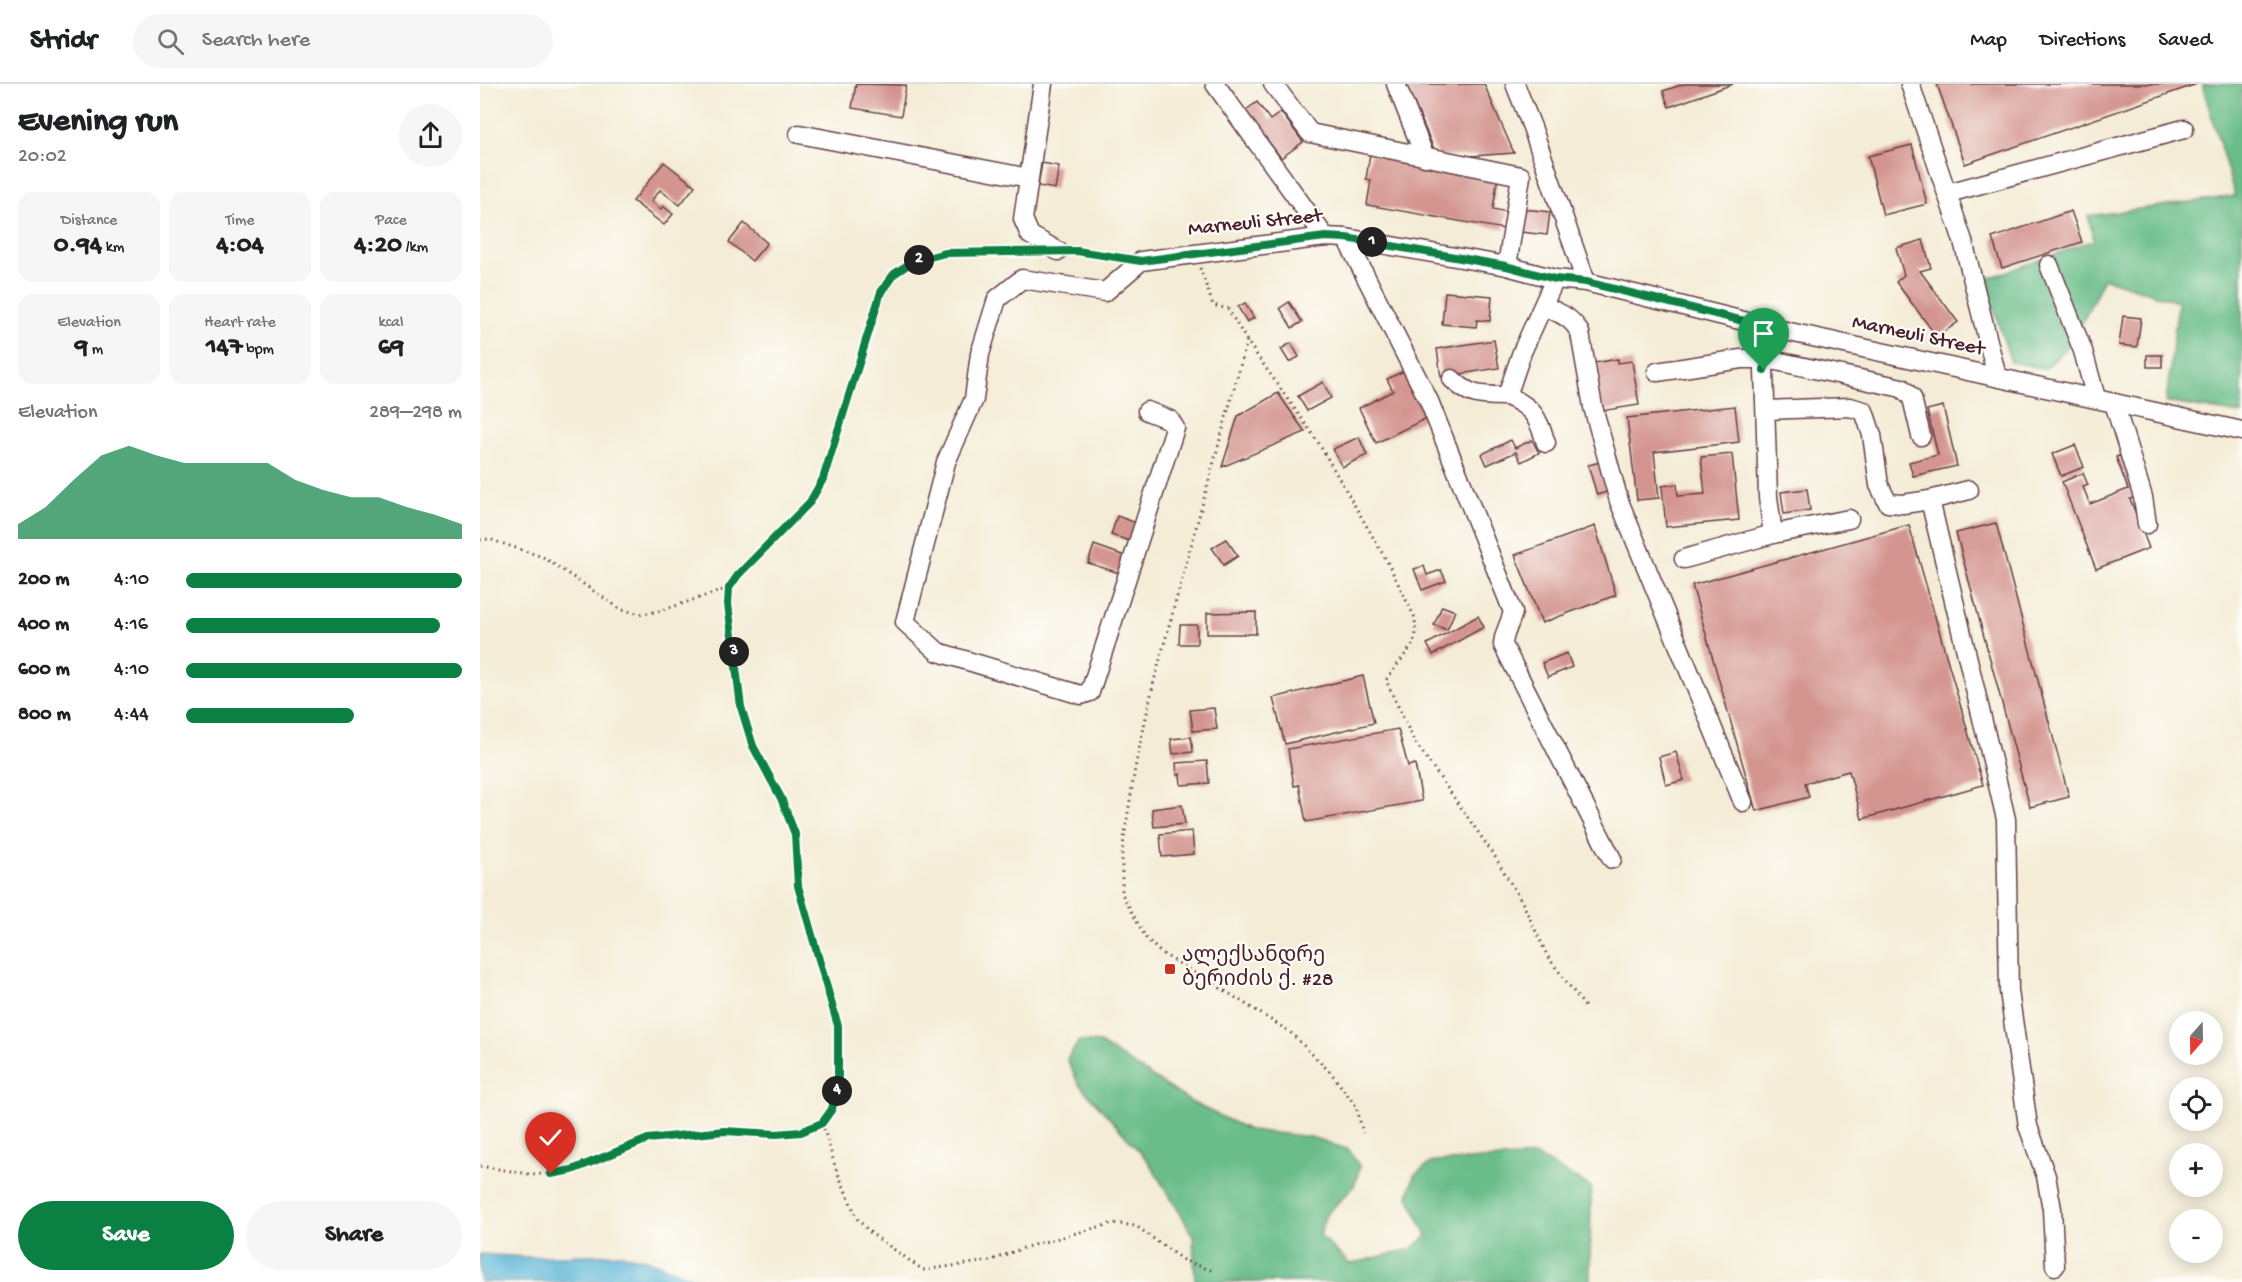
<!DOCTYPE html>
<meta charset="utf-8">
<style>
body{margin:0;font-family:"Gochi Hand","Noto Sans Georgian",sans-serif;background:#f6f6f6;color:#202124;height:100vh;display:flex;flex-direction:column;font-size:22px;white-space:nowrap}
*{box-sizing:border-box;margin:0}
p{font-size:20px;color:#757577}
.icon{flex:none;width:33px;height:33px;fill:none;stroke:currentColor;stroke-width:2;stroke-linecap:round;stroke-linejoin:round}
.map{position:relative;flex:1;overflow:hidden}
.side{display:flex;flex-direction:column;background:#fff;width:480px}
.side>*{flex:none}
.needle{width:39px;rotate:200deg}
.buttons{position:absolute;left:1689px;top:927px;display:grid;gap:12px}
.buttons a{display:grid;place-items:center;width:54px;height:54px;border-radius:50%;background:#fff;box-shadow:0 3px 15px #0003;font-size:30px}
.pin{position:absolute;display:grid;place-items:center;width:51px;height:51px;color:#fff;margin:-62px -26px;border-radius:50% 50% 50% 0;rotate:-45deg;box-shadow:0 0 6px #0007}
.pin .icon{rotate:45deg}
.km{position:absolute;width:30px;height:30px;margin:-15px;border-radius:50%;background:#222;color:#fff;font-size:16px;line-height:30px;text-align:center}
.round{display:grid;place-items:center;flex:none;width:63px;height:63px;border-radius:32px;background:#f6f6f6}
.head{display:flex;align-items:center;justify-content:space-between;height:102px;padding:0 18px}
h1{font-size:33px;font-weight:800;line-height:45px}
.stats{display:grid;grid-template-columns:repeat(3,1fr);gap:9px;height:102px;padding:6px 18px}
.stats div{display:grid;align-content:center;border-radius:15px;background:#f6f6f6;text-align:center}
.stats b{font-size:26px;font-weight:800}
.stats small{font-size:16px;font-weight:400}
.stats p{font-size:16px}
.chart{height:168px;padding:12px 18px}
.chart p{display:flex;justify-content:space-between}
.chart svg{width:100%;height:108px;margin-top:6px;fill:#0b8043;opacity:.7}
.action{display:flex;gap:12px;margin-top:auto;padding:12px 18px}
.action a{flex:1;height:69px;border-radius:36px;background:#0b8043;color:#fff;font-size:24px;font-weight:800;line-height:69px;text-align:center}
.action a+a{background:#f6f6f6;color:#202124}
ul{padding:0 18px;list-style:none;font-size:20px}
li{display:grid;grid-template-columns:96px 72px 1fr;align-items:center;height:45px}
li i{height:15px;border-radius:8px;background:#0b8043}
header{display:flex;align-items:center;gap:36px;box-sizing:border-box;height:84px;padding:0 30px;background:#fff;border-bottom:2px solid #e0e0e0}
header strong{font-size:28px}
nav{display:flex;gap:33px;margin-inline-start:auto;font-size:21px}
.search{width:420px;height:54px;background:#f6f6f6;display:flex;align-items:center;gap:15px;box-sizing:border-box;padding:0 21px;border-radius:33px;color:#757577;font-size:22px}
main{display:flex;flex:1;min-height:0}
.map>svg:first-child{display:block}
.forest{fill:#6abd8a;stroke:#5a6e5a;stroke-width:1.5}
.water{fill:#57b3d5;stroke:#506980;stroke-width:1.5}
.building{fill:#d4948f}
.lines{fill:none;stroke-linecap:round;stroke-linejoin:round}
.minor-casing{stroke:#643e45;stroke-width:21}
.path{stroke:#643e45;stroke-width:3;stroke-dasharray:1.5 4.5;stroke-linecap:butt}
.minor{stroke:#fff;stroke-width:18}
.route-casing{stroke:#fff;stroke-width:12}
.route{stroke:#0b8043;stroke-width:8}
.poi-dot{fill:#c8321e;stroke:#fdfcf7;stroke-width:2}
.labels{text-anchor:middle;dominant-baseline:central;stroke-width:4.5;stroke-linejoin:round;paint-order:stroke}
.street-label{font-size:21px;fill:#4a1f2b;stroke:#fdfcf7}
.poi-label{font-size:21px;fill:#4a1f2b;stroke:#fdfcf7;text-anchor:start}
</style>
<header>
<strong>Stridr</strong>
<div class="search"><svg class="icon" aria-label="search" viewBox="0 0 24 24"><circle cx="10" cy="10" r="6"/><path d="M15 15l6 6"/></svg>Search here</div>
<nav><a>Map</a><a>Directions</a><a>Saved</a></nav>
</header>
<main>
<section class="side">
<div class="head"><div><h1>Evening run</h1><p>20:02</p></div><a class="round"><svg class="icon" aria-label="share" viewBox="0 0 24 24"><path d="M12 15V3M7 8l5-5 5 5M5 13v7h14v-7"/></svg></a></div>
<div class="stats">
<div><p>Distance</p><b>0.94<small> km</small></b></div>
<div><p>Time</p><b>4:04</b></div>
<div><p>Pace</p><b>4:20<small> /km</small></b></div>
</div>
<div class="stats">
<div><p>Elevation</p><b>9<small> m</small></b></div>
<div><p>Heart rate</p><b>147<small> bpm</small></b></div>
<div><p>kcal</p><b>69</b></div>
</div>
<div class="chart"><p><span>Elevation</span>289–298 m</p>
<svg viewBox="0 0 160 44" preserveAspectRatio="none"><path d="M0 44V38L10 31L20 20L30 10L40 6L50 10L60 13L70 13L80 13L90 13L100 20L110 24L120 27L130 27L140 31L150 34L160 38V44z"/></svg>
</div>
<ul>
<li><b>200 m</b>4:10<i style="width:100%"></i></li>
<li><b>400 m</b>4:16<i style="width:92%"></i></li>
<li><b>600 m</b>4:10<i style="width:100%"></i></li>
<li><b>800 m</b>4:44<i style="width:61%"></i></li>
</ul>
<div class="action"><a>Save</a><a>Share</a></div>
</section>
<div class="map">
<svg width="1762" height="1198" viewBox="0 0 1762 1198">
<rect width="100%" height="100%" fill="#fdfcf7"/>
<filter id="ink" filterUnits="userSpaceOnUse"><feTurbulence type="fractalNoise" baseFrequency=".0167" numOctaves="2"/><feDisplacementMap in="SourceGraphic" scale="12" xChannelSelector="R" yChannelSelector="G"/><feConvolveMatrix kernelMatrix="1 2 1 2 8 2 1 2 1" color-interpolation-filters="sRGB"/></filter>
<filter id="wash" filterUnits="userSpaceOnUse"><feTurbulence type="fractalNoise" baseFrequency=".008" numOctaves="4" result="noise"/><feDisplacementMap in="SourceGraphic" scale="24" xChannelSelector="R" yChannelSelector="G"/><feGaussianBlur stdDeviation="1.35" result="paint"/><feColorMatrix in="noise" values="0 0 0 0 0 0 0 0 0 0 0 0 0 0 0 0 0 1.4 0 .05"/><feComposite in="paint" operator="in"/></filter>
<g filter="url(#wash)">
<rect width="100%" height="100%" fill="#f4ecd6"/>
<!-- forest -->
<g class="forest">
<polygon points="1722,0 1762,0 1762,330 1686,318 1698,218 1624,194 1593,258 1565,285 1531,278 1504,196 1614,156 1608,132 1755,112"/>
<polygon points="599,957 620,959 711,1018 769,1046 831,1053 869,1066 880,1083 874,1102 845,1132 840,1152 870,1180 931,1165 947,1152 928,1112 934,1091 952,1078 1056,1072 1111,1103 1110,1198 717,1198 715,1196 713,1153 703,1134 668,1077 598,999 587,975"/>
</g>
<!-- water -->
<polygon class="water" points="0,1170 46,1173 140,1170 165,1175 224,1198 0,1198"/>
<g id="blocks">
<!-- building -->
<g class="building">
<polygon points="376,0 426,1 421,32 372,24"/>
<polygon points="926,0 1004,0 1034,69 991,72 957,72"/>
<polygon points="1204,0 1253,0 1189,23 1183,7"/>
<polygon points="1457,0 1717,0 1485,80"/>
<polygon points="777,18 790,36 801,28 823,58 801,74 765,27"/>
<polygon points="1432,61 1447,120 1403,131 1388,72"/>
<polygon points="890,70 1018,92 1013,125 1027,128 1024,145 887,121 891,96 886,95"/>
<polygon points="184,78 215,102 200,121 180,106 171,117 181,125 183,122 193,130 184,141 153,117"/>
<polygon points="562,79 579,82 575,105 558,102"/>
<polygon points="1044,125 1070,128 1067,151 1041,148"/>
<polygon points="1591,127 1602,158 1522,184 1512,154"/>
<polygon points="264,139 287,159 272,177 249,158"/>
<polygon points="1443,156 1451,184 1440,187 1478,238 1457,253 1416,198 1424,191 1416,164"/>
<polygon points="965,208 1012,212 1010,237 997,236 996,243 962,240"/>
<polygon points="809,218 822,238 812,244 800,224"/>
<polygon points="765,219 774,234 767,238 758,223"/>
<polygon points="1643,232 1661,234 1657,263 1639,261"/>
<polygon points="1014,256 1019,284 961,293 957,265"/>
<polygon points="811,259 819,273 809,278 801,265"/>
<rect x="1667" y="271" width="15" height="12"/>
<polygon points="1138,275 1138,279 1152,277 1159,321 1121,327 1114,279"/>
<polygon points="926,286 949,333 896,359 879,324 913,307 907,295"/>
<polygon points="843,298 851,314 827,327 818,312"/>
<polygon points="798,309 825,348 742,383 758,332"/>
<polygon points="1255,322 1259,358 1174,368 1179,414 1157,416 1147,334"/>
<polygon points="1463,322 1477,382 1433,392 1429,378 1458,371 1447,326"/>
<polygon points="879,353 887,371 862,383 853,365"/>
<polygon points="1031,356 1035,364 1052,356 1059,369 1041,378 1036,368 1007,381 1002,370"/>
<polygon points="1595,361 1604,383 1581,392 1572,370"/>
<polygon points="1252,370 1259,436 1186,443 1182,402 1197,400 1198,412 1225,410 1221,373"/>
<polygon points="1645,370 1661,411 1650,415 1669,464 1616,485 1582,398 1603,389 1608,401 1603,403 1610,420 1648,405 1636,373"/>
<polygon points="1121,378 1130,407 1117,411 1108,381"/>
<polygon points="1327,405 1330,426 1304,430 1301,408"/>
<polygon points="637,432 659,440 653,458 631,451"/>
<polygon points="1516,439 1589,713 1550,723 1476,449"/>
<polygon points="1429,441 1503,701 1382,735 1369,687 1325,699 1329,713 1276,727 1212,501"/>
<polygon points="1115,442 1136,511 1062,539 1035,471"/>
<polygon points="746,455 758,472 744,481 732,464"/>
<polygon points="614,461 645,472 639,489 608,479"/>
<polygon points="944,482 947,491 961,486 966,497 942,506 934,485"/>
<polygon points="962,522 975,527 967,546 954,541"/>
<polygon points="776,528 776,550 727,550 727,529"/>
<polygon points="998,532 1004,543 953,571 947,560"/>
<polygon points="700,541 717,541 717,560 699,560"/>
<polygon points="1087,569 1092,583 1068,593 1062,579"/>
<polygon points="883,592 894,639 805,660 793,614"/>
<polygon points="734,624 737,645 713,647 710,626"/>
<polygon points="918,645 928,682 935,680 942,717 826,738 819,701 814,702 808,665"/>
<polygon points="711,653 713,668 693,670 691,655"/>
<polygon points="1196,668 1204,696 1186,701 1179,673"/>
<polygon points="727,677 729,699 701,701 700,690 697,691 696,679"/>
<polygon points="702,721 705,740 674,743 672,725"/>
<polygon points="712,747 714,770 682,773 680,750"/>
</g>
</g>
</g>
<g filter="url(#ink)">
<use href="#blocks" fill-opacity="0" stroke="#643e45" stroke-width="1.5"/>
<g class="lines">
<defs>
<g id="minor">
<polyline points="563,0 543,135 550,151 578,167"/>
<polyline points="735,0 845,153"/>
<polyline points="793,0 830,49 1041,92 1027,182"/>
<polyline points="916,0 945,73"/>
<polyline points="1035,0 1052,43 1106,198"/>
<polyline points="1430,0 1483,157 1517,293"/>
<polyline points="319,50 549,94"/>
<polyline points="1468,109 1704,45"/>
<path d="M866 154 949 317 1033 528C1030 540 1023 550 1023 561L1132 775"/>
<polyline points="1569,181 1603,267 1616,314"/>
<path d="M1064 222C1079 229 1092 233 1100 249L1113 323 1139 417 1263 718"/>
<polyline points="1177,288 1261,275 1287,275 1422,304 1432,314 1441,352"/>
<path d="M972 295C990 313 1003 312 1027 312"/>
<polyline points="1634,319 1663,413 1667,440"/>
<polyline points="1286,326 1370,323 1384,327 1392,351 1399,401 1408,419 1423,420 1450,416 1526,735 1529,907 1548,1042 1566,1092 1572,1125 1575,1182"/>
<polyline points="667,327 690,336 695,344 610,608 601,611 458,568 425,538 466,378 494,315 500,270 517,215 542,195 625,208 661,177 845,153 866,154 1027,182 1075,195 1106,198 1296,245 1762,347"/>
<path d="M1066 359C1058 333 1053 323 1027 312L1042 268 1075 195"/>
<polyline points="1450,416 1489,406"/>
<polyline points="1293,450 1288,413 1284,286 1296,245"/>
<polyline points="1204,475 1293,450 1369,435"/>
</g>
</defs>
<!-- minor casing -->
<use href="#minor" class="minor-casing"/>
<!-- path -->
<g class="path">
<polyline points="594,167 641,174"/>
<polyline points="720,184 733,221 748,225 767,257 838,358 908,479 935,534 936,552 933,560 906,596 933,655 1014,771 1043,820 1068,873 1106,924"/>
<polyline points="767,257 674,597 655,684 642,768 642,810 666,854 681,869 726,895 810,948 851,989 876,1022 883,1049"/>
<path d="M0 456 9 455 63 473 142 526 162 530 180 527 249 504 258 491 330 419 343 395 401 208C405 202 409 194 415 190 446 161 506 168 546 168"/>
<polyline points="342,1039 356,1085 378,1136 392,1150 443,1186 509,1177 546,1163 633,1139 656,1142 703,1176 733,1187"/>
<polyline points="0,1082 49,1090 71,1090 92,1086 168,1055 244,1047 296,1050 321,1048 342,1039 352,1025 358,1000 358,942 318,802 315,750 301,714 273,662 261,623 248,521 249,504"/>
</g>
<!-- minor -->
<use href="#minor" class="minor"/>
</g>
</g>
<g class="lines" filter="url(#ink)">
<defs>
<polyline id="route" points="71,1090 92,1086 168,1055 244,1047 296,1050 321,1048 342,1039 352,1025 358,1000 358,942 318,802 315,750 301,714 273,662 261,623 248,520 249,504 258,491 330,418 343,395 401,208 414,190 432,178 465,169 597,167 661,177 845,153 866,154 1026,182 1075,195 1106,198 1296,245 1284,286"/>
</defs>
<!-- route casing -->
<use href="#route" class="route-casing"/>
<!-- route -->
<use href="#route" class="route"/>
</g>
<!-- markers -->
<rect class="poi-dot" x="684" y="879" width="12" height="12" rx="3"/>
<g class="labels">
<!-- street labels -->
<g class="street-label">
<text transform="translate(775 140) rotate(-6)">Marneuli Street</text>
<text transform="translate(1438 253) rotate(12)">Marneuli Street</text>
</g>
<!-- poi labels -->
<g class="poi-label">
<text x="702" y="873">ალექსანდრე<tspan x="702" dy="24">ბერიძის ქ. #28</tspan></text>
</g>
</g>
</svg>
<div class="buttons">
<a><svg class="needle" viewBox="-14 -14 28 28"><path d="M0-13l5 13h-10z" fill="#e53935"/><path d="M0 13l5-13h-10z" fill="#757577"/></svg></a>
<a><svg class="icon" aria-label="locate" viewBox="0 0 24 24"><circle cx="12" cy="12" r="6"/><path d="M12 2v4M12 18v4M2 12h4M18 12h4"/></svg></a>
<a>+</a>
<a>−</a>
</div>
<div class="pin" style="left:1284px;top:286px;background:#1e9e55"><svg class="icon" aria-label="arrive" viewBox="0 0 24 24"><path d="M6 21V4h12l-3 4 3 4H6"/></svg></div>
<div class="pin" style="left:71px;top:1090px;background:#d93025"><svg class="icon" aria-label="check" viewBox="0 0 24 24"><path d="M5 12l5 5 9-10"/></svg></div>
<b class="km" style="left:892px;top:158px">1</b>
<b class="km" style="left:439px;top:176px">2</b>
<b class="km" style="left:254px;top:568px">3</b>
<b class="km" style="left:357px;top:1007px">4</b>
</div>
</main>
